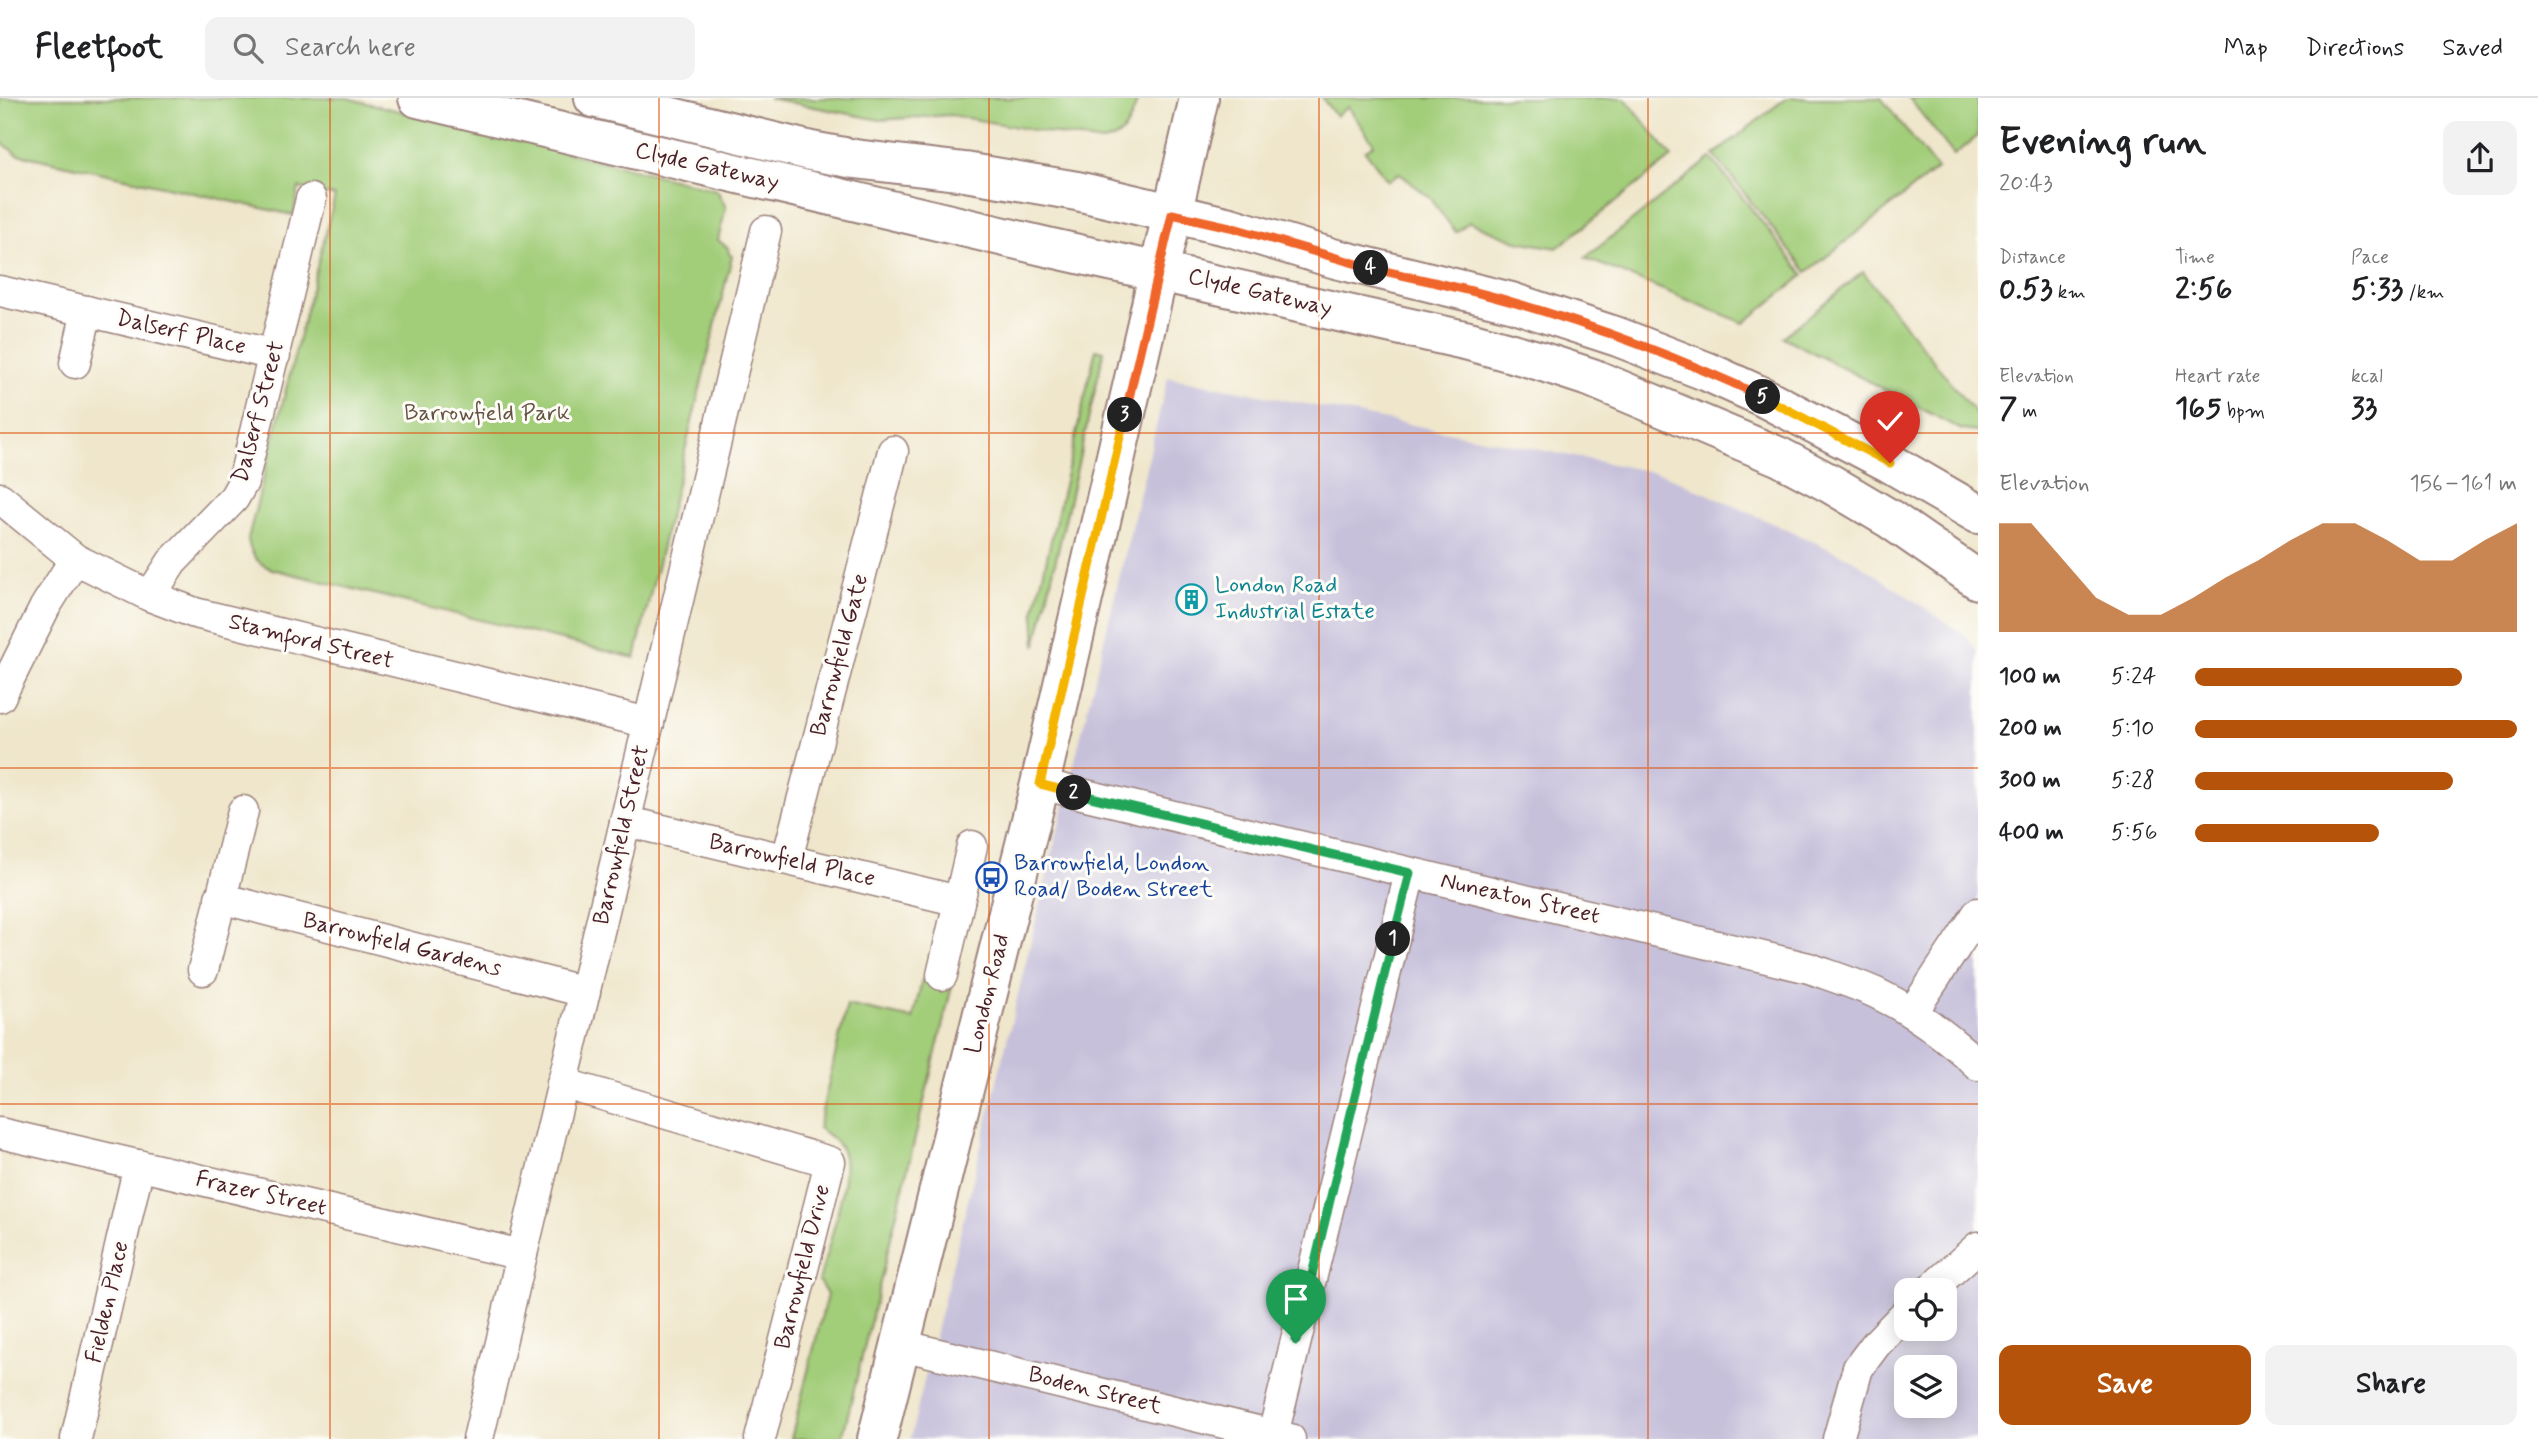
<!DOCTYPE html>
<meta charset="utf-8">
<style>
body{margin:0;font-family:Mynerve,sans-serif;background:#f2f2f2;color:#202124;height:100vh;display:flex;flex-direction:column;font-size:26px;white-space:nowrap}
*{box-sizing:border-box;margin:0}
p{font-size:23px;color:#757577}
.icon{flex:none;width:38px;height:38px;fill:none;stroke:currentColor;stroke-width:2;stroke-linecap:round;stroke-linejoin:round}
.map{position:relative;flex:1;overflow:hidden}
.panel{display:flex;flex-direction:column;background:#fff;width:560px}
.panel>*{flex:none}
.tools{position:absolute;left:1894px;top:1180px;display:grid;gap:14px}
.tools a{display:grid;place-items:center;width:63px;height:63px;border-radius:14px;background:#fff;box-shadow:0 4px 18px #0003;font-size:35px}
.pin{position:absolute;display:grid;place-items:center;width:60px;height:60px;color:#fff;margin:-72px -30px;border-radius:50% 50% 50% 0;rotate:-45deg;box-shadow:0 0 7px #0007}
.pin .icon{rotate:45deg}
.km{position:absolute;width:35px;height:35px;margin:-18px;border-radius:50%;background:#222;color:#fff;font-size:19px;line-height:35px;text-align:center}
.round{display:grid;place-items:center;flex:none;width:74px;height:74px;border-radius:14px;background:#f2f2f2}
.overview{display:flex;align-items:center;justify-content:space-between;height:119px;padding:0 21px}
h1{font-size:38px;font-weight:800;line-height:52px}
.metrics{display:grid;grid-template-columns:repeat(3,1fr);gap:10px;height:119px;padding:7px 21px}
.metrics div{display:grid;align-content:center}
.metrics b{font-size:30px;font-weight:800}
.metrics small{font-size:19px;font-weight:400}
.metrics p{font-size:19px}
.chart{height:196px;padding:14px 21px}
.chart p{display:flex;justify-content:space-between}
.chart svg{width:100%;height:126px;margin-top:7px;fill:#b45309;opacity:.7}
.primary-button{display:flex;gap:14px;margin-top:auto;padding:14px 21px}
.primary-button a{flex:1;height:80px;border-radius:14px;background:#b45309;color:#fff;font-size:28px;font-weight:800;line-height:80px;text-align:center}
.primary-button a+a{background:#f2f2f2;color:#202124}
ul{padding:0 21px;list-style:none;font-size:23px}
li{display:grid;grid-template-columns:112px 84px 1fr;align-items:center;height:52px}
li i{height:18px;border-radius:9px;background:#b45309}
header{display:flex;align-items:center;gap:42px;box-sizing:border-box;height:98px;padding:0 35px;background:#fff;border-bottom:2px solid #e0e0e0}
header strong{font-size:33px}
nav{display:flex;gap:38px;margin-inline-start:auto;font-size:24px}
.search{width:490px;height:63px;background:#f2f2f2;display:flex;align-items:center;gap:18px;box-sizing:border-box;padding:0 24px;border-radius:14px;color:#757577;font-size:26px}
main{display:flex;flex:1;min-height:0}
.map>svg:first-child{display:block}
.industrial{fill:#c6c0da;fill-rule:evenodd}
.green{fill:#a2cd79;stroke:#767652;stroke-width:2}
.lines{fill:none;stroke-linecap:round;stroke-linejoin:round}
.minor-casing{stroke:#9c827b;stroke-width:33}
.primary-casing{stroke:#9c827b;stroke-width:42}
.minor{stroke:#fff;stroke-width:30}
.primary{stroke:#fff;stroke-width:38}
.split-1-casing{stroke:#fff;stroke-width:14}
.split-2-casing{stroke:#fff;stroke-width:14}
.split-3-casing{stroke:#fff;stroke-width:14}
.split-4-casing{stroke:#fff;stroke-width:14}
.split-5-casing{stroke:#fff;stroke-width:14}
.split-6-casing{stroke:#fff;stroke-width:14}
.split-1{stroke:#22a559;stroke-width:9}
.split-2{stroke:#22a559;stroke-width:9}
.split-3{stroke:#f5b400;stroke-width:9}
.split-4{stroke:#f0652b;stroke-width:9}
.split-5{stroke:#f0652b;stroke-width:9}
.split-6{stroke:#f5b400;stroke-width:9}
.grid{fill:none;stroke:#e0560e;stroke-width:2;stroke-opacity:0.55}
.labels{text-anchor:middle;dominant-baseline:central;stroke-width:6;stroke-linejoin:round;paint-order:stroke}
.street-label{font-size:23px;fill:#4a1f2b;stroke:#fdfcf7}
.park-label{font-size:23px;fill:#645342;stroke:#fdfcf7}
.culture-label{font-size:23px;fill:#0d838f;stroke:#fdfcf7;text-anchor:start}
.transit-label{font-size:23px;fill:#164399;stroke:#fdfcf7;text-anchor:start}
</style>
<header>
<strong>Fleetfoot</strong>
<div class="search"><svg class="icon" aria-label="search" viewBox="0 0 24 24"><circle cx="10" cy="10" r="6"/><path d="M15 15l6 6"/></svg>Search here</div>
<nav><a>Map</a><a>Directions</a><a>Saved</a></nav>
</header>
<main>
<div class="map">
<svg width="1978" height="1341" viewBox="0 0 1978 1341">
<rect width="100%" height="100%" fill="#fdfcf7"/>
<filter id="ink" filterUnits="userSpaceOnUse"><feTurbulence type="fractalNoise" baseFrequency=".0143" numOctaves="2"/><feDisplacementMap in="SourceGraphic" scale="14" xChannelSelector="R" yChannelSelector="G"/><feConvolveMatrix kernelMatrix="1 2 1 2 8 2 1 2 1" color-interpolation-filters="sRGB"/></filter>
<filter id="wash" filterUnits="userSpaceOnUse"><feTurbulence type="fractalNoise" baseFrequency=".00686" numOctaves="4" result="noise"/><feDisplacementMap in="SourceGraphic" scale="28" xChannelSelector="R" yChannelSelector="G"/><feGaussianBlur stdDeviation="1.57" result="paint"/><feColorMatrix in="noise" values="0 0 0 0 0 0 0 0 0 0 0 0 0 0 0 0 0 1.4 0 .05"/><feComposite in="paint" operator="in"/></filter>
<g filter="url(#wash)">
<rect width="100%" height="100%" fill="#efe6cb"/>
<!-- industrial -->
<path class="industrial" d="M1168 279 1663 376 1852 461 1965 537 1978 553V1341H910ZM1906 1192H1944V1230H1906ZM1906 1269H1944V1307H1906Z"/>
<!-- green -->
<g class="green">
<path d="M0 0H347L717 92 726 109 718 142 728 150 729 156 732 158 635 560 272 471C257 466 250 456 248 441L335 98 299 90 293 117 17 56 0 43Z"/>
<path d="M768 0H1138C1132 20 1126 42 1101 44L950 17 880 22Z"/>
<polygon points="1322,0 1625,0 1672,59 1557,150 1517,143 1469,124 1456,134 1433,105 1434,103 1399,75 1388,83 1365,53 1374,46 1348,9 1336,18"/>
<polygon points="1786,0 1881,0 1937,71 1807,174 1714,57"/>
<polygon points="1909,0 1978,0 1978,38 1954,57"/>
<polygon points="1711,60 1804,177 1744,225 1585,160"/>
<polygon points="1863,174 1978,319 1978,334 1962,332 1783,239"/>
<polygon points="1096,251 1104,253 1036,548 1034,515"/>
<path d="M922 882 952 888 842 1341H791L827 1197 819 1183C826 1155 853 1076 842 1053 837 1042 827 1036 818 1030L847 907 913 921Z"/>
</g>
</g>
<g filter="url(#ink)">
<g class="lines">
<defs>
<g id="minor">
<polyline points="0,193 275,257"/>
<polyline points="75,265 87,213"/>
<polyline points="0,400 75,461 150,498 195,515 649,625"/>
<polyline points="150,498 172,464 234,400 243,384 311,101"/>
<polyline points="0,599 45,509 75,461"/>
<path d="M1040 686 1809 870C1831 878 1854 885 1876 895 1914 913 1947 938 1978 967"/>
<polyline points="625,723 959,803"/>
<polyline points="787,761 893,353"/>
<polyline points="220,800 585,894"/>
<polyline points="203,872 243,713"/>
<polyline points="942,877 972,748"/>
<polyline points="1912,915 1978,815"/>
<polyline points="562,985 830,1064 760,1341"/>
<polyline points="0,1035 522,1157"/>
<polyline points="1930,1192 1978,1149"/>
<polyline points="901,1247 1290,1341"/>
<polyline points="76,1341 139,1067"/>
<polyline points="478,1341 766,133"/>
<polyline points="1272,1341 1410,775"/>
<polyline points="1838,1341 1858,1270 1876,1246 1906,1215"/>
</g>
<g id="primary">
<polyline points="418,0 1047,149 1469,243 1537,262 1592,280 1780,359 1831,386 1890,421 1978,482"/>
<polyline points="594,0 811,53 855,61 965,74 1077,93 1230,129 1336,161 1511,204 1618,239 1708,274 1761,298 1890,365 1978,416"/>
<polyline points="877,1341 1040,686 1199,0"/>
</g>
</defs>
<!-- minor casing -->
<use href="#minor" class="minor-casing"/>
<!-- primary casing -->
<use href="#primary" class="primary-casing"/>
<!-- minor -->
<use href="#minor" class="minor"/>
<!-- primary -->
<use href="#primary" class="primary"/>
</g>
</g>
<g class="lines" filter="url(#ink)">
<defs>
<polyline id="split-1" points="1296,1243 1393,841"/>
<polyline id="split-2" points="1074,695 1410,775 1393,841"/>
<polyline id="split-3" points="1074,695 1040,686 1125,317"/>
<polyline id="split-4" points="1125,317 1172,116 1230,129 1371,170"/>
<path id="split-5" d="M1371 170C1418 181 1466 190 1512 204 1598 229 1682 261 1763 299"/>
<polyline id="split-6" points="1763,299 1890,365"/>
</defs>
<!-- split-1 casing -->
<use href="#split-1" class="split-1-casing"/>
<!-- split-2 casing -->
<use href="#split-2" class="split-2-casing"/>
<!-- split-3 casing -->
<use href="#split-3" class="split-3-casing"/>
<!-- split-4 casing -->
<use href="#split-4" class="split-4-casing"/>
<!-- split-5 casing -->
<use href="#split-5" class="split-5-casing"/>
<!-- split-6 casing -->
<use href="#split-6" class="split-6-casing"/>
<!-- split-1 -->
<use href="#split-1" class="split-1"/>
<!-- split-2 -->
<use href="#split-2" class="split-2"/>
<!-- split-3 -->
<use href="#split-3" class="split-3"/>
<!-- split-4 -->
<use href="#split-4" class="split-4"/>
<!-- split-5 -->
<use href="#split-5" class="split-5"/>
<!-- split-6 -->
<use href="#split-6" class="split-6"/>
</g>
<!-- grid -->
<path class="grid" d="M330 0V1341M659 0V1341M989 0V1341M1319 0V1341M1648 0V1341M0 335H1978M0 670H1978M0 1006H1978"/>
<!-- icons -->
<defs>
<symbol id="building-ring" viewBox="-11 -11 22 22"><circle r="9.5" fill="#fdfcf7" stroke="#0f9aa8" stroke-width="1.5"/><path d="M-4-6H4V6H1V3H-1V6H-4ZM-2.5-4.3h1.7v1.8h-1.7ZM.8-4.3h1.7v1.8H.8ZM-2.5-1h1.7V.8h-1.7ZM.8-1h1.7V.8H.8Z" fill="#0f9aa8"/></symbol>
<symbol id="bus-ring" viewBox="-11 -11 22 22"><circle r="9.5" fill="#fdfcf7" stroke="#1a4fb4" stroke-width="1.5"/><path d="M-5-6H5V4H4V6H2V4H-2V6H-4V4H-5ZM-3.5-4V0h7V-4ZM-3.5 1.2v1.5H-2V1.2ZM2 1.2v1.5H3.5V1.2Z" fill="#1a4fb4"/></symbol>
</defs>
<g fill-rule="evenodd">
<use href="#building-ring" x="1174" y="484" width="35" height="35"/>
<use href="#bus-ring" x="974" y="762" width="35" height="35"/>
</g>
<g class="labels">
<!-- street labels -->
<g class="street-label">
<text transform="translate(707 69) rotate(13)">Clyde Gateway</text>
<text transform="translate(1260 195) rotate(13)">Clyde Gateway</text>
<text transform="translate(181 235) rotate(13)">Dalserf Place</text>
<text transform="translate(259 314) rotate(-75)">Dalserf Street</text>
<text transform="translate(311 544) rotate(14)">Stamford Street</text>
<text transform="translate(840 557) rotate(-75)">Barrowfield Gate</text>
<text transform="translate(622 737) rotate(-77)">Barrowfield Street</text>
<text transform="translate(792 763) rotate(13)">Barrowfield Place</text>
<text transform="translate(1520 801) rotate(13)">Nuneaton Street</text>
<text transform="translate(402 847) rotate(14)">Barrowfield Gardens</text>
<text transform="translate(988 896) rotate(-76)">London Road</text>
<text transform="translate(261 1096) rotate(13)">Frazer Street</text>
<text transform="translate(803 1169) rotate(-76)">Barrowfield Drive</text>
<text transform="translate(108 1204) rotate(-77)">Fielden Place</text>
<text transform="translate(1095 1293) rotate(14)">Boden Street</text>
</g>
<!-- park labels -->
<g class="park-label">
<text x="487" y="316">Barrowfield Park</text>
</g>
<!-- culture labels -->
<g class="culture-label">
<text x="1215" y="488">London Road<tspan x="1215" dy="26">Industrial Estate</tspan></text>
</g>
<!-- transit labels -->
<g class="transit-label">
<text x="1014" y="766">Barrowfield, London<tspan x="1014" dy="26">Road/ Boden Street</tspan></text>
</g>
</g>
</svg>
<div class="tools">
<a><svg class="icon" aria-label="locate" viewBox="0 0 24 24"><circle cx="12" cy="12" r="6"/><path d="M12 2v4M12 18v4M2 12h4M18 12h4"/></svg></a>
<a><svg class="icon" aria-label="layers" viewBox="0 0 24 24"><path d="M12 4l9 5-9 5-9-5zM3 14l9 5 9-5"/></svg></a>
</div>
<div class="pin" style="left:1296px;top:1243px;background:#1e9e55"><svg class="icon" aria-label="arrive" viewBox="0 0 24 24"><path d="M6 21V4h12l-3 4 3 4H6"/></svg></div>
<div class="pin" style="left:1890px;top:365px;background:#d93025"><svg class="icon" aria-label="check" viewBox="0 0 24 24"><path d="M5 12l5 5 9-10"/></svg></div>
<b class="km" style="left:1393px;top:841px">1</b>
<b class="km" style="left:1074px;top:695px">2</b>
<b class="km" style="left:1125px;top:317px">3</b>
<b class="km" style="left:1371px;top:170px">4</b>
<b class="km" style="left:1763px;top:299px">5</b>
</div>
<section class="panel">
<div class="overview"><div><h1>Evening run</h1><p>20:43</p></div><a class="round"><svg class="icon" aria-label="share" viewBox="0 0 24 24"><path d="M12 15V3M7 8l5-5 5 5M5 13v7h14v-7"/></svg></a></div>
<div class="metrics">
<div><p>Distance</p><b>0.53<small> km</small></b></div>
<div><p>Time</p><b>2:56</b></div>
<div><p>Pace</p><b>5:33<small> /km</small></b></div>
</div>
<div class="metrics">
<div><p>Elevation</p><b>7<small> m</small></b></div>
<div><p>Heart rate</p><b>165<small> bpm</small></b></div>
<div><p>kcal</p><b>33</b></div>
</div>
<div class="chart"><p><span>Elevation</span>156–161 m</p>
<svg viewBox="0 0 160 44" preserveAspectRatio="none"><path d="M0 44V6L10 6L20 19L30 32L40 38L50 38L60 32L70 25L80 19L90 12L100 6L110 6L120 12L130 19L140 19L150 12L160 6V44z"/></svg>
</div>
<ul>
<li><b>100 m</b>5:24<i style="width:83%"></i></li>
<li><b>200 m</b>5:10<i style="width:100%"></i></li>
<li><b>300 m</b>5:28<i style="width:80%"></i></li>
<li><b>400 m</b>5:56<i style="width:57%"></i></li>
</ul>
<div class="primary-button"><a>Save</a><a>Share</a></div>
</section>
</main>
